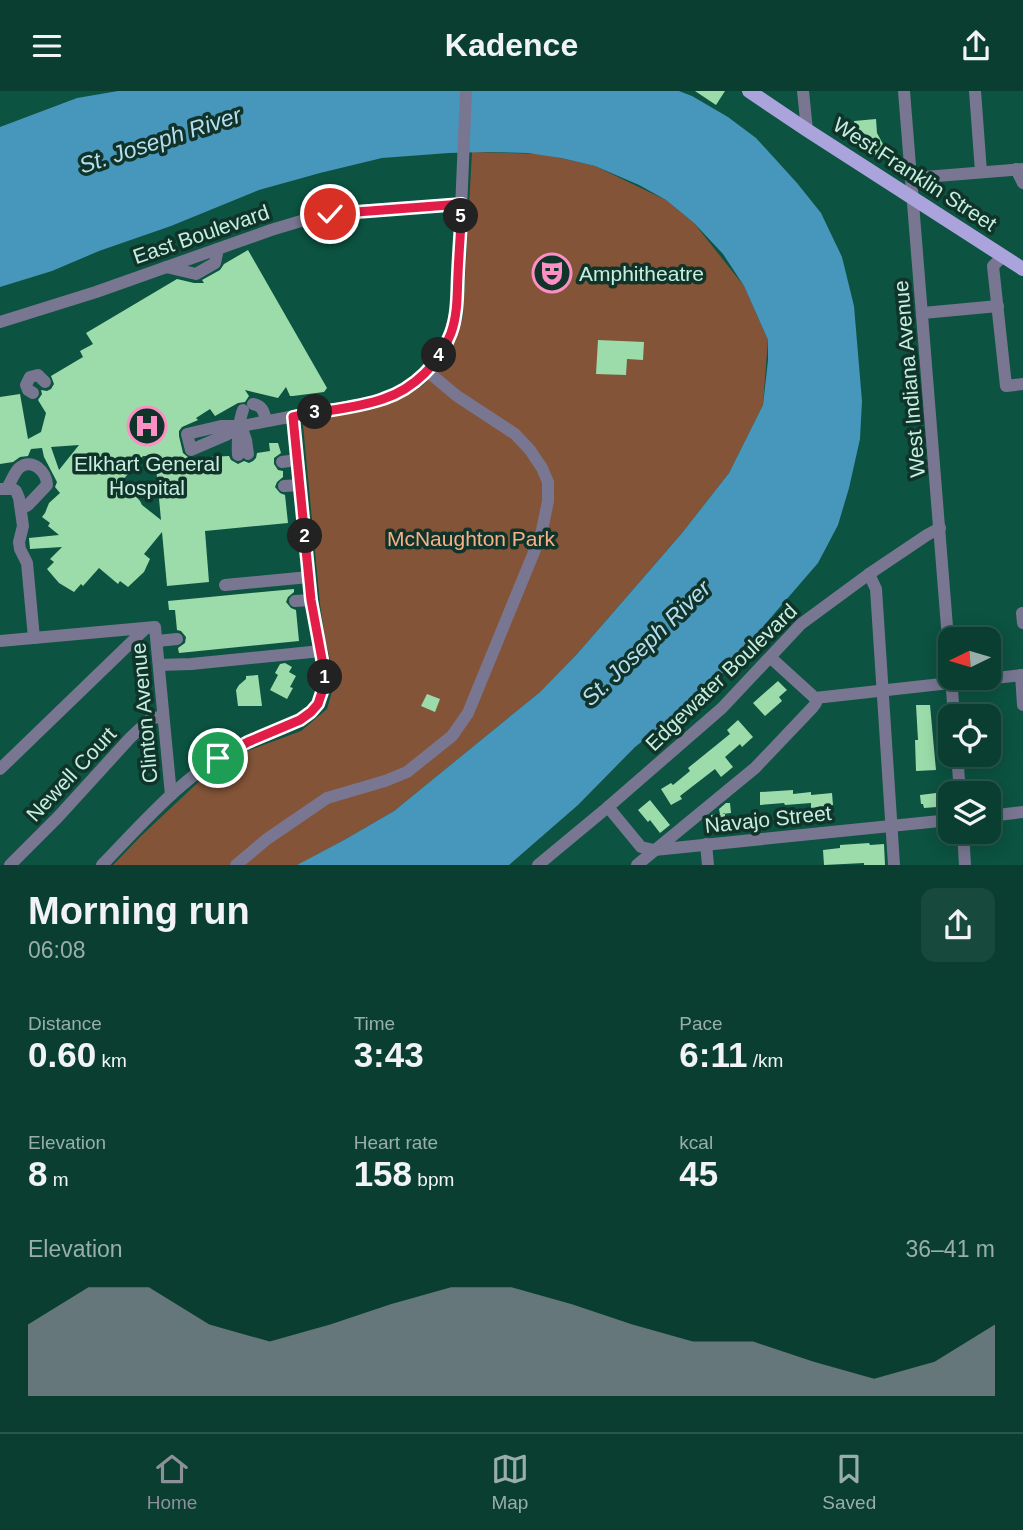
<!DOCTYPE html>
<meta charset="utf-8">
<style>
body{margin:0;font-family:Arial,sans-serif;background:#17493d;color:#f1f3f6;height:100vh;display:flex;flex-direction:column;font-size:26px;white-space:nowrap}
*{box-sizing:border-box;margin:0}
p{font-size:23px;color:#99aeab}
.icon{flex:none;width:38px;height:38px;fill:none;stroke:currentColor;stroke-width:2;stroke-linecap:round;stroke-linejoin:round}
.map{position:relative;height:774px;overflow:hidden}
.drawer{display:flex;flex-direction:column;background:#093e31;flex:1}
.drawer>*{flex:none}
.needle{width:46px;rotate:265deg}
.fabs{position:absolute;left:938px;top:536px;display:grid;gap:14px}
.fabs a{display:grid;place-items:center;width:63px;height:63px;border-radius:14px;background:#093e31;box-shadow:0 4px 18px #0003,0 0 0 2px #29574d;font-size:35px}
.pin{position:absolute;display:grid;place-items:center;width:60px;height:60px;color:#fff;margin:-30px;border:4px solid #fff;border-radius:50%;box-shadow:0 2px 7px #0007}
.km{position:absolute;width:35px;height:35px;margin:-18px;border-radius:50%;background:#222;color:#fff;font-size:19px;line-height:35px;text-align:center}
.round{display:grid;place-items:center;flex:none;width:74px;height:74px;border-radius:14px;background:#17493d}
.summary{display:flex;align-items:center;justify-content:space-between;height:119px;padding:0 28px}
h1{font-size:38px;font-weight:700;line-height:52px}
.metrics{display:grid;grid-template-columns:repeat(3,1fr);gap:10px;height:119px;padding:7px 28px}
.metrics div{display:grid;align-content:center}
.metrics b{font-size:35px;font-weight:700}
.metrics small{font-size:19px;font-weight:400}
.metrics p{font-size:19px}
.chart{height:196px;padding:14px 28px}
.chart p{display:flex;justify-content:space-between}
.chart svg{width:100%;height:126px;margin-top:7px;fill:#8c9099;opacity:.7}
header{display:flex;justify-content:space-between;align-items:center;height:91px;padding:0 28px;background:#093e31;font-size:32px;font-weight:700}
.dock{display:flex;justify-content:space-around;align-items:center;height:98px;border-top:2px solid #29574d;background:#093e31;font-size:19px;color:#99aeab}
.dock a{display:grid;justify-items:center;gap:4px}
.dock .on{color:#8c9099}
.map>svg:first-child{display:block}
.green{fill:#835438}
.water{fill:#4796bb}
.building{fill:#9cdcaa;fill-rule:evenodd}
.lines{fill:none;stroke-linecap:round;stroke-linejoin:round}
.minor{stroke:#797692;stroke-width:12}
.major{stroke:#aba3db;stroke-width:14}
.route-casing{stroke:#fff;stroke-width:14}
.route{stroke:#e11d48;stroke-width:9}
.labels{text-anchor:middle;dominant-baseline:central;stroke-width:7;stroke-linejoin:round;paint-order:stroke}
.street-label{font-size:21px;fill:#c7efe0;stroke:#103429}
.poi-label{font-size:21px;fill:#c7efe0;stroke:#103429;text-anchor:start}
.park-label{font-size:21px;fill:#f7b087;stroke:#103429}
.water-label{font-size:23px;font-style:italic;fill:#b6def2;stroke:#103429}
</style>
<header><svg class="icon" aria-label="menu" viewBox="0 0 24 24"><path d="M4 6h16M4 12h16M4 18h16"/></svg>Kadence<svg class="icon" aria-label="share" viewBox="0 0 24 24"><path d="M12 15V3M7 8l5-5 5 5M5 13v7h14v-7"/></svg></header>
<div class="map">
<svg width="1023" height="774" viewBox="0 0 1023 774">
<rect width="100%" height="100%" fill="#0c5341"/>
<!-- green -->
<polygon class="green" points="472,61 543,63 595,75 666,109 694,132 744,195 768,249 763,314 729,382 682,442 577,563 540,601 394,720 344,749 298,774 113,774 141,745 208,682 242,662 301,640 327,618 335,590 325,547 320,513 303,334 308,328 374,318 396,310 422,295 442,274 450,263 463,226"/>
<!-- water -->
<polygon class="water" points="118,0 679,0 692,5 728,26 756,47 797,92 821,122 842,166 854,215 862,310 860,348 849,397 838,434 818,472 709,598 635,656 578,714 509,774 297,774 344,749 394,720 540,601 577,563 630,502 682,442 729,382 763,314 768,269 768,249 744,195 723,163 694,132 666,109 639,94 595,75 561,67 528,62 488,61 449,62 382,67 320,82 259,99 171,135 99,160 52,180 0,196 0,36 77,7"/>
<!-- building -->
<g class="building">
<polygon points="695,0 725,0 716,14"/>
<polygon points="876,28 877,42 890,66 877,67 864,42 855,43 854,30"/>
<path d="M248 159 327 297 324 301 293 305H290L286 296 278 307 245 299 249 305 245 311 238 312 215 325 210 318 196 327 198 329 182 336 179 340V345L183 362 189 367 229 365 231 369 238 373 244 370 249 372 253 370 256 367 257 362 270 360 269 352H278L281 362 274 367V373L278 379 283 380V386L277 391 275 396 280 402 285 404 288 432 205 440 209 491 167 495 162 441 144 463 150 468 144 481 128 496 120 490 118 493 99 477 83 495 81 493 74 501 59 492 47 478 54 471 50 468 62 456 30 458 29 447 59 444 48 435 50 432 42 426 45 422 49 412 60 402 55 396 57 391 44 366 42 357 31 358 28 365 20 366 13 371 0 373V306L20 303 28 348 41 341 46 322 38 309 42 303 41 299 47 300 51 298 54 293 51 285 83 266 80 260 93 253 86 242 177 188 194 192H204L202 189 220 179 224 173ZM79 354 59 379 51 356ZM143 365H155L161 429 142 414 140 410 132 401 117 396Z"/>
<polygon points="550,171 564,182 554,194 540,182"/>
<polygon points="598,249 644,251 643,269 627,268 626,284 596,283"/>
<polygon points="294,498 294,501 288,506 286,511 291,517 296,519 299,550 179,562 178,557 185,552 186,546 181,540 177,539 175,519 169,519 168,510"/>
<polygon points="285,572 292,576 289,581 296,585 290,596 293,597 287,608 270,599 278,584 275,582 280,573"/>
<polygon points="258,584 262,615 238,615 236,599 239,594 246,588 246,585"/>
<polygon points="778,590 787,599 779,606 782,610 765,625 753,612"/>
<polygon points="427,603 440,608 435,621 421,615"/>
<polygon points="916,614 930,614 936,679 916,680 915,649 918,649"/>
<polygon points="738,629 753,646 742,656 740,653 725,666 733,676 721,686 715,678 680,705 682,708 671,714 661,698 671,692 673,694 690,680 688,677 730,643 727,639"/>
<polygon points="793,699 793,703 811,701 811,704 832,702 833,714 811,717 811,712 785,714 784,712 760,714 760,701"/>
<polygon points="936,702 937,716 924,717 923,713 921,713 920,704"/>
<polygon points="650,709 670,734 660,742 650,729 648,731 638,719"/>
<polygon points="726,712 730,712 731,722 722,723 725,722 725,735 712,736 711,724 720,723 719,718"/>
<polygon points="869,752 870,754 884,753 885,774 864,774 864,772 824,774 823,759 840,757 840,754"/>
</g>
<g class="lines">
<!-- minor -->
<g class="minor">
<polyline points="803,0 807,39"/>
<polyline points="904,0 950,573"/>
<polyline points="975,0 981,81"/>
<polyline points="1016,78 1023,92"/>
<polyline points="912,87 1023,78"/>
<polyline points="1003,165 993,175 1006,295 1023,293"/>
<polyline points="166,176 196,183 215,172 218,158"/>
<polyline points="923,222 998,215"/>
<polyline points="0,231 96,201 271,139 311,127 358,120 462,113"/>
<polyline points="33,302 28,299 26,294 30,286 38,284 45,291"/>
<path d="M253 313C263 315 264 321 266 330"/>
<path d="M241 335 226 344 191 359 187 343 221 335H241C269 330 298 324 327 319 346 316 367 314 385 307 428 292 450 257 457 213L466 0"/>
<polyline points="241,335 246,349 248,363"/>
<path d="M238 364C237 352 239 329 243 319"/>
<polyline points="282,371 297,369"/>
<polyline points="284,395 300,394"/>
<path d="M7 397C11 391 14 382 19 377 32 366 47 381 47 394L28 414 21 418"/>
<polyline points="0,398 13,398 16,400 19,407 23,435 19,451 20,458 27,472 34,547"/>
<polyline points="869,483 876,498 894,774"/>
<polyline points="225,494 309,486"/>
<polyline points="295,510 311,509"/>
<polyline points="1022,522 1023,532"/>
<polyline points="0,550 155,536 171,704"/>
<polyline points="157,550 177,548"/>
<polyline points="771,567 815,607 1023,584"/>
<polyline points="159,574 191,573 321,560"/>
<polyline points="1021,584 1023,614"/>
<polyline points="951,586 954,625"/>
<polyline points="957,663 960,702"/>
<polyline points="0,678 146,537"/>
<polyline points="608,716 641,756 654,759 950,729"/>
<polyline points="989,725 1023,721"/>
<polyline points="963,740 965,774"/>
<polyline points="706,753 708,774"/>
<polyline points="10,774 58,726 130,647 151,627 163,626"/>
<path d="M102 774C143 732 184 683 238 656 261 644 301 636 317 614 324 604 326 590 324 578 322 556 314 533 312 511 304 449 300 387 293 325"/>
<polyline points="236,774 267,748 327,707 385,690 407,681 452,645 468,622 541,444 548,410 548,391 542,377 530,359 515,343 457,305 427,280"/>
<polyline points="538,774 608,716 722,617 801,533 869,483 927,444 940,437"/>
<polyline points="637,774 755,677 813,616 816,612 815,607"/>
</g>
<!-- major -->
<polyline class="major" points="749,0 807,39 1023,178"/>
</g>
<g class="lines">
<defs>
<path id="route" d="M218 667 248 651 300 629 311 621 318 613 325 592 324 579 311 509 293 326C323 319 355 318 383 308 414 298 440 272 451 242 458 223 457 202 458 183 459 160 461 136 462 113L330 123"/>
</defs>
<!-- route casing -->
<use href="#route" class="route-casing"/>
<!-- route -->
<use href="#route" class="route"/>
</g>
<!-- icons -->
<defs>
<symbol id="theatre-ring" viewBox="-11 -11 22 22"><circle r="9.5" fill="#103429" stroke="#fc8fc3" stroke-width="1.5"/><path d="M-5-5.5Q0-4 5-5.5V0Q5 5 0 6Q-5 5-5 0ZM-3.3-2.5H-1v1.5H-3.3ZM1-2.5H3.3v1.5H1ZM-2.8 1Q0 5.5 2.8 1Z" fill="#fc8fc3"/></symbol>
<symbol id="hospital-ring" viewBox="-11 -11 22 22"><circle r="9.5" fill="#103429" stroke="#fc8fc3" stroke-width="1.5"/><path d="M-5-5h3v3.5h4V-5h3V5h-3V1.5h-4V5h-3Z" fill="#fc8fc3"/></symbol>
</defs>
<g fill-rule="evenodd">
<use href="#theatre-ring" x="530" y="160" width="44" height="44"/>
<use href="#hospital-ring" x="125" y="313" width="44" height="44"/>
</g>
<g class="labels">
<!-- street labels -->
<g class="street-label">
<text transform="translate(915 83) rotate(33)">West Franklin Street</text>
<text transform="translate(201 143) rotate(-19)">East Boulevard</text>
<text transform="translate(909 288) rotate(-95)">West Indiana Avenue</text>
<text transform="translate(721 586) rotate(-44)">Edgewater Boulevard</text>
<text transform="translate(144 622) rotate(-95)">Clinton Avenue</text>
<text transform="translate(71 683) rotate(-47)">Newell Court</text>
<text transform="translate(768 728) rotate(-6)">Navajo Street</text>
</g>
<!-- poi labels -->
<g class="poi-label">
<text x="579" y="182">Amphitheatre</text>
<text x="147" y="372" text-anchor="middle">Elkhart General<tspan x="147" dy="24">Hospital</tspan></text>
</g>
<!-- park labels -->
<g class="park-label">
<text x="471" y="447">McNaughton Park</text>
</g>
<!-- water labels -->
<g class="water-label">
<text transform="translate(160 49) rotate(-18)">St. Joseph River</text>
<text transform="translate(646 552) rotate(-44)">St. Joseph River</text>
</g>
</g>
</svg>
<div class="fabs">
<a><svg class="needle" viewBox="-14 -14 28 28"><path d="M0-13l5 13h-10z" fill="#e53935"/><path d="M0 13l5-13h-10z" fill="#99aeab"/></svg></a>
<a><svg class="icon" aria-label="locate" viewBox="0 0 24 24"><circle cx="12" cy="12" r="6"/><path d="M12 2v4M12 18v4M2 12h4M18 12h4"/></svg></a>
<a><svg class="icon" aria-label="layers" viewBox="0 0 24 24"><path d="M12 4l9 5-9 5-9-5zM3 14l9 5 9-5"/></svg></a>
</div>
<div class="pin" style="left:218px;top:667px;background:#1e9e55"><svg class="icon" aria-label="arrive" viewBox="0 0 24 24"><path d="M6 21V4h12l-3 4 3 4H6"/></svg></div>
<div class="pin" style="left:330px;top:123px;background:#d93025"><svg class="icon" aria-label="check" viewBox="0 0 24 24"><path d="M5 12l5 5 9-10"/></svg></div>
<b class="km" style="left:325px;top:586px">1</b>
<b class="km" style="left:305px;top:445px">2</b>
<b class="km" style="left:315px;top:321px">3</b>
<b class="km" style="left:439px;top:264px">4</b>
<b class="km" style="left:461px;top:125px">5</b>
</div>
<section class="drawer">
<div class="summary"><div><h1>Morning run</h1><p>06:08</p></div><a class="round"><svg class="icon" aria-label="share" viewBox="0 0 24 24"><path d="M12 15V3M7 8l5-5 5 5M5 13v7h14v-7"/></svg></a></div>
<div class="metrics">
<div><p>Distance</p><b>0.60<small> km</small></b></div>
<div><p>Time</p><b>3:43</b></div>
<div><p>Pace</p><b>6:11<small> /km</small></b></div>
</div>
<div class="metrics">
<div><p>Elevation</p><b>8<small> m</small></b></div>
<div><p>Heart rate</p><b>158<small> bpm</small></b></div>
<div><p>kcal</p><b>45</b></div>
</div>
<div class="chart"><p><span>Elevation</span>36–41 m</p>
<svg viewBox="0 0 160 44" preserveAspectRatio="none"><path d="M0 44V19L10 6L20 6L30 19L40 25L50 19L60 12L70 6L80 6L90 12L100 19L110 25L120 25L130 32L140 38L150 32L160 19V44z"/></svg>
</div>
</section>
<nav class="dock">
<a class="on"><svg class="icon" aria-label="home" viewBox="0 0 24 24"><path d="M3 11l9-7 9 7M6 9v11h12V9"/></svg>Home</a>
<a><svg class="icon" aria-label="map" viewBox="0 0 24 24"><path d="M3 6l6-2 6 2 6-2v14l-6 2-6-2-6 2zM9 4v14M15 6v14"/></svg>Map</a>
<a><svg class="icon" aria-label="saved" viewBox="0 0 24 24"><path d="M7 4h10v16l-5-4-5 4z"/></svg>Saved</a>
</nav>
